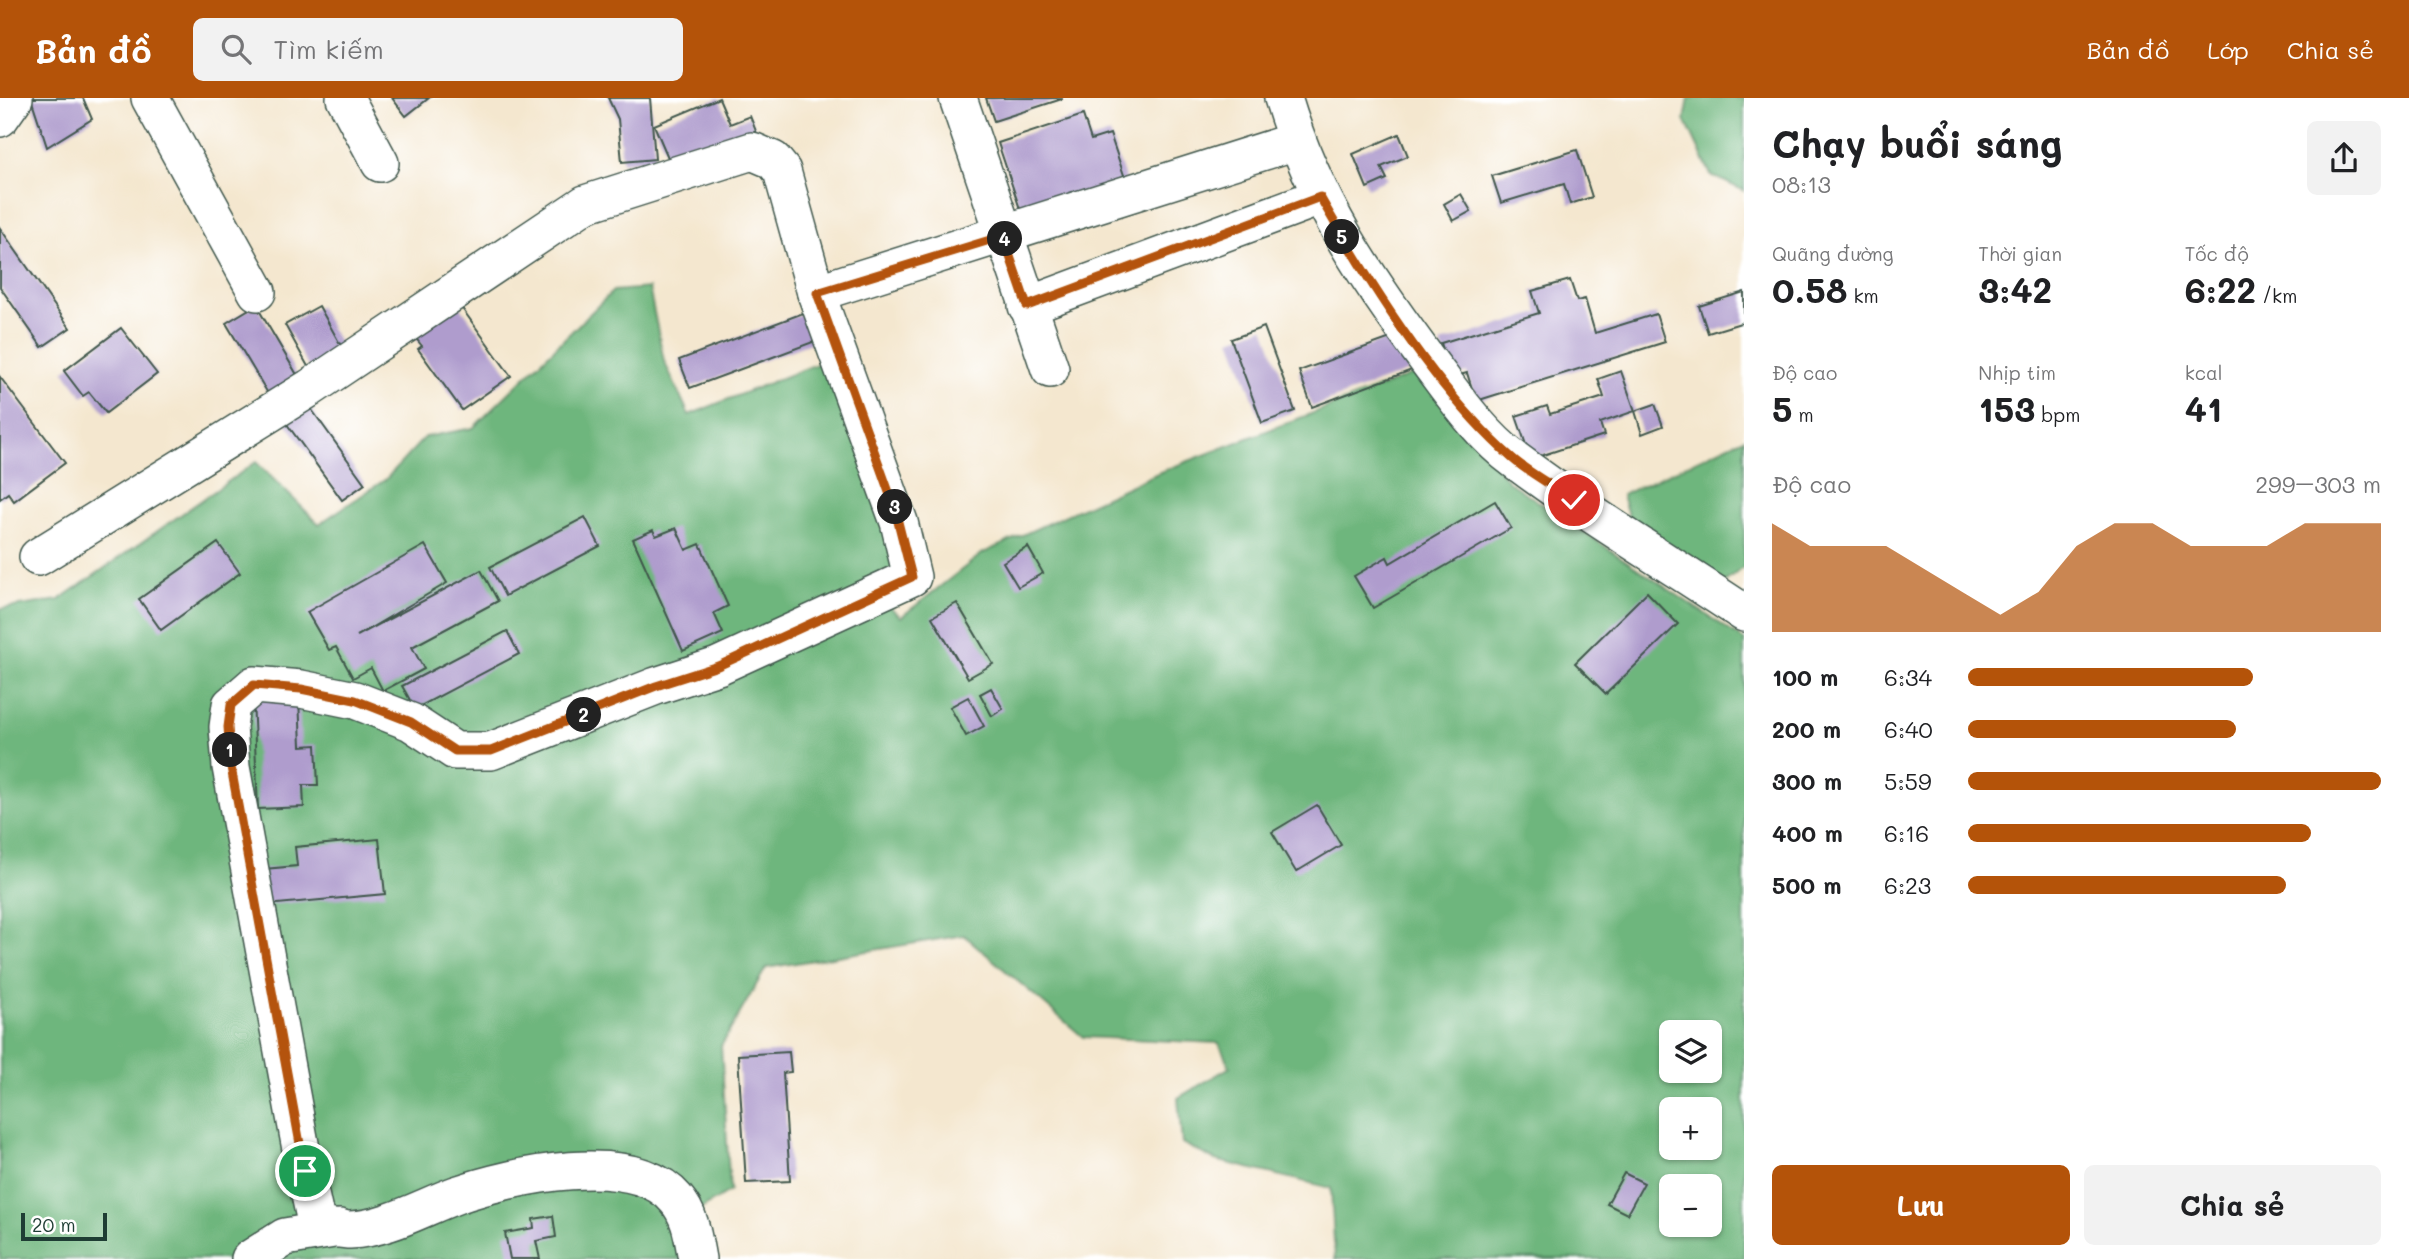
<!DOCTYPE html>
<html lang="vi">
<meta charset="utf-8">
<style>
body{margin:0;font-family:Mali,sans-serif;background:#f2f2f2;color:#202124;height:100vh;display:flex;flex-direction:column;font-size:26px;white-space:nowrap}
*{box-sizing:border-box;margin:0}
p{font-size:23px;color:#757577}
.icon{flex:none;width:38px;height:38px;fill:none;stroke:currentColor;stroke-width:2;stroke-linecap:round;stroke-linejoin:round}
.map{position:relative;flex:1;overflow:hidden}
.panel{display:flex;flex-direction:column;background:#fff;width:665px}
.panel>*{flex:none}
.buttons{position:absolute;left:1659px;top:922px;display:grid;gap:14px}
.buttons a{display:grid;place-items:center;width:63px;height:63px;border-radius:10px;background:#fff;box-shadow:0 2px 5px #0004;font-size:35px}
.scale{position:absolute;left:21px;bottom:18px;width:86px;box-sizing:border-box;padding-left:7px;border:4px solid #1f3d34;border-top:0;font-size:19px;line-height:24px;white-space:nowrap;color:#1f3d34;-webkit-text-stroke:5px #fff;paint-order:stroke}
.pin{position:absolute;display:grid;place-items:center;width:60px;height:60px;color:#fff;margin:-30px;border:4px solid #fff;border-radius:50%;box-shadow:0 2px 7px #0007}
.km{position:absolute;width:35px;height:35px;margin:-18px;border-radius:50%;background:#222;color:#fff;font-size:19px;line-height:35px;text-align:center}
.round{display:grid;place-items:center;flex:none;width:74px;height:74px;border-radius:10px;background:#f2f2f2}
.summary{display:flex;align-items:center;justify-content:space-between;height:119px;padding:0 28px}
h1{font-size:38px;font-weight:700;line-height:52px}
.stats{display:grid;grid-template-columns:repeat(3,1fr);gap:10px;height:119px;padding:7px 28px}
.stats div{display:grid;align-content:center}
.stats b{font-size:35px;font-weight:700}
.stats small{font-size:19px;font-weight:400}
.stats p{font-size:19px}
.chart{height:196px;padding:14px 28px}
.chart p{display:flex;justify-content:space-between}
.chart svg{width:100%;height:126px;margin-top:7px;fill:#b45309;opacity:.7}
.cta{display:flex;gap:14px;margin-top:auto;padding:14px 28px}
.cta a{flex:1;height:80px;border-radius:10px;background:#b45309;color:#fff;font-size:28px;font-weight:700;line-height:80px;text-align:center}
.cta a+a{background:#f2f2f2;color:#202124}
ul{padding:0 28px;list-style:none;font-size:23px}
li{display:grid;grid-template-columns:112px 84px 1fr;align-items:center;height:52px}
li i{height:18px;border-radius:9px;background:#b45309}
header{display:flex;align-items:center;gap:42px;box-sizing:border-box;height:98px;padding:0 35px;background:#b45309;color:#fff}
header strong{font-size:33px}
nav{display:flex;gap:38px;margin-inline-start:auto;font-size:24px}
.search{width:490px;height:63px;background:#f2f2f2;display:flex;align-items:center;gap:18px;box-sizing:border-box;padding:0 24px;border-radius:10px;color:#757577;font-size:26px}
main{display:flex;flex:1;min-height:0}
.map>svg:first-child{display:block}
.forest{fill:#6eb67d;stroke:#467a58;stroke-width:2;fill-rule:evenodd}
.building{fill:#af9ccd}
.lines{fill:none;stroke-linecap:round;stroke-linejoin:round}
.minor-casing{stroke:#3f564b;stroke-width:40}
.minor{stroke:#fff;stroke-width:37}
.route-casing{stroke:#fff;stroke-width:14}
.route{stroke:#b45309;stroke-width:9}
</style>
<header>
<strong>Bản đồ</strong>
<div class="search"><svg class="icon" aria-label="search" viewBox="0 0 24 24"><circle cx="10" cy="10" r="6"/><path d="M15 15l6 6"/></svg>Tìm kiếm</div>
<nav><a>Bản đồ</a><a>Lớp</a><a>Chia sẻ</a></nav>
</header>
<main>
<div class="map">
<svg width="1744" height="1161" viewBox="0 0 1744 1161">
<rect width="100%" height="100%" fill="#fff"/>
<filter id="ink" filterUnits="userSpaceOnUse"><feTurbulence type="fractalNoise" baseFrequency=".0143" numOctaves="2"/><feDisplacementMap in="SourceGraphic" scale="14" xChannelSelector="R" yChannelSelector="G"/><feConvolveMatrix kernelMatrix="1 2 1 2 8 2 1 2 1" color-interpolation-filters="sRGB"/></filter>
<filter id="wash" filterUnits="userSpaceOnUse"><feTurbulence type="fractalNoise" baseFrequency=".00686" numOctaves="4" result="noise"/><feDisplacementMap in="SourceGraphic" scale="28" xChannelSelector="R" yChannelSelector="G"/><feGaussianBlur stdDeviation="1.57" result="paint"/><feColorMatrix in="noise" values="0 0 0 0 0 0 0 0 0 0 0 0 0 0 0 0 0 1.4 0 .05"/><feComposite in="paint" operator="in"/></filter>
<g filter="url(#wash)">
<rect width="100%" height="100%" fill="#f4e7cf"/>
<!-- forest -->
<g class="forest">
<polygon points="1689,0 1744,0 1744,93 1711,77 1685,22"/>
<path d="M649 190 664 263 689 317 829 261 899 470 891 510 901 519 983 455 1160 374 1417 275 1429 281 1509 384 1744 542V1161H1335L1331 1090 1215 1062 1182 1045 1178 1000 1230 969 1219 945 1083 939 964 837 766 870 721 948 730 1093 677 1126 686 1161H0V511L59 502 256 364 319 426 386 381 425 339 473 330 613 193ZM1671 934H1710V973H1671ZM1671 1012H1710V1050H1671ZM1671 1088H1710V1127H1671Z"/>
<polygon points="1744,340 1744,469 1721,487 1629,421 1622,397"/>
</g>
<g id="blocks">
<!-- building -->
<g class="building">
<polygon points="31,0 83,0 92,21 47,49"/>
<polygon points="392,0 429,0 406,18"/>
<polygon points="608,0 650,0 655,61 622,64 618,21"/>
<polygon points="719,0 730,26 750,18 759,41 675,76 654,27"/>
<polygon points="986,0 1062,0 1062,1 994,23"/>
<polygon points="1083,17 1091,42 1110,36 1127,86 1023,120 998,45"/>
<polygon points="1399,36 1408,58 1381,69 1387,81 1367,90 1353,56"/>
<polygon points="1577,52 1592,99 1570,106 1564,86 1501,105 1492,78"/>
<polygon points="1461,96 1471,113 1453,123 1444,106"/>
<polygon points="0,130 70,230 42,249 0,189"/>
<polygon points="1570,182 1577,203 1585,201 1595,235 1656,216 1665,244 1476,303 1467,275 1452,279 1441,245 1539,215 1532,193"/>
<polygon points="1744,194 1744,224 1708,235 1699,208"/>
<polygon points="453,198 511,278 462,312 418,251 422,248 410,233"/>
<polygon points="256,207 303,287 273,304 226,225"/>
<polygon points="319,208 345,255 311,274 285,227"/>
<polygon points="811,212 821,241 690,290 679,262"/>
<polygon points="1264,229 1295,313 1262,325 1231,241"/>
<polygon points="121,230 157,276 106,315 89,294 83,298 64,273"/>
<polygon points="1399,237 1412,272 1312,309 1299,273"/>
<polygon points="1621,273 1635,313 1600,325 1604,337 1531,361 1516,318 1547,308 1550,316 1604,299 1598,281"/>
<polygon points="0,279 65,365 14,403 8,395 0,401"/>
<polygon points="307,305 365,386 342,402 284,322"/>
<polygon points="1655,306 1663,328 1642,336 1635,313"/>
<polygon points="1495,403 1511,430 1373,510 1354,478 1387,459 1390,465"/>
<polygon points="585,419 600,448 505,498 490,469"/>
<polygon points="676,430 686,452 700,446 728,508 714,515 723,535 683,553 633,441 653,432 656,438"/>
<polygon points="218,445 240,475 161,532 139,501"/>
<polygon points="425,447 447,485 357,538 481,472 498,503 412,549 424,571 383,593 371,570 353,580 336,549 329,552 307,514"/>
<polygon points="1028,449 1043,475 1018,489 1003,464"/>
<polygon points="1647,494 1678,526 1606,596 1575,565"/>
<polygon points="957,505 993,566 968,580 932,519"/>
<polygon points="507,533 519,556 415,611 402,588"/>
<polygon points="991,590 1003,611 992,618 980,596"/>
<polygon points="299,599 301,648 316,647 318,687 303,687 304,709 258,711 253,601"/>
<polygon points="968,599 984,628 966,638 950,609"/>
<polygon points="1317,707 1341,747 1296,774 1272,734"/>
<polygon points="379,741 385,796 267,807 264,771 297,768 295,749"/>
<polygon points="789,954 791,974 783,975 790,1083 746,1085 738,957"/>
<polygon points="1624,1075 1644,1085 1627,1116 1607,1106"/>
<polygon points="553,1118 556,1139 536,1143 540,1161 510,1161 505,1135 534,1130 533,1121"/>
</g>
</g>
</g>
<g filter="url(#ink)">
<use href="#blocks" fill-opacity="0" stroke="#3f564b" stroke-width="2"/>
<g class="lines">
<defs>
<g id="minor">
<polyline points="150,0 257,194"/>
<polyline points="345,0 380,65"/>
<polyline points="958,0 1050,271"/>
<path d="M1283 0C1314 104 1367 181 1431 267 1455 299 1482 338 1515 362 1588 417 1668 464 1744 515"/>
<polyline points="0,20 14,0"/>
<polyline points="816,195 1296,43"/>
<polyline points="1027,208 1320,99"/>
<path d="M38 459 310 290 585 106 752 53 773 62 782 73 816 195 899 424 912 479 718 568 656 588 491 653H455L411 624 355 602 301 591 254 587 231 607 228 629 231 669 305 1073 314 1115 323 1129C332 1129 341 1132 350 1132 386 1131 423 1109 456 1097 511 1078 633 1050 676 1101 691 1118 693 1140 697 1161"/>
<polyline points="250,1161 285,1139 340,1130"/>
</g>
</defs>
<!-- minor casing -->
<use href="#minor" class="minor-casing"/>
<!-- minor -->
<use href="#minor" class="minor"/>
</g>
</g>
<g class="lines" filter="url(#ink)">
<defs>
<path id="route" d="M305 1073 231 669 228 629 231 607 254 587 301 591 355 602 411 624 455 653H491L656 588 718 568 912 479 894 408 817 195 1003 138 1027 208 1320 99C1368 184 1439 296 1512 360 1530 376 1554 388 1574 402"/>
</defs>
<!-- route casing -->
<use href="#route" class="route-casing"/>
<!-- route -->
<use href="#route" class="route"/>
</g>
</svg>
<div class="buttons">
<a><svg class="icon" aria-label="layers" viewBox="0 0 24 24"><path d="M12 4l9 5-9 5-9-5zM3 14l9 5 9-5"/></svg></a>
<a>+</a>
<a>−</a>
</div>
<div class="scale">20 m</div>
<div class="pin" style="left:305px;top:1073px;background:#1e9e55"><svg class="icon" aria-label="arrive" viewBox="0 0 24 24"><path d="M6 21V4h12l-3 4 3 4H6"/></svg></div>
<div class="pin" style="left:1574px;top:402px;background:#d93025"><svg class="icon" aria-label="check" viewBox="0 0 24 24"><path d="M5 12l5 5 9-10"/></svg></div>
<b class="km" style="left:230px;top:652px">1</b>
<b class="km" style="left:584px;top:617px">2</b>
<b class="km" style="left:895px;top:409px">3</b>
<b class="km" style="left:1005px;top:141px">4</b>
<b class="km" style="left:1342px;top:139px">5</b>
</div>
<section class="panel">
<div class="summary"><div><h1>Chạy buổi sáng</h1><p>08:13</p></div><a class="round"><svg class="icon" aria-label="share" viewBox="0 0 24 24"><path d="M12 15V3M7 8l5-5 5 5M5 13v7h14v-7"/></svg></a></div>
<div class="stats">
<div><p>Quãng đường</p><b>0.58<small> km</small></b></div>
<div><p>Thời gian</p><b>3:42</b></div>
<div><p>Tốc độ</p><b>6:22<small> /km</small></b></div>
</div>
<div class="stats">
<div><p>Độ cao</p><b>5<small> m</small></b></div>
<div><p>Nhịp tim</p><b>153<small> bpm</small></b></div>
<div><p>kcal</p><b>41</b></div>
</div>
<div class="chart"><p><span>Độ cao</span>299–303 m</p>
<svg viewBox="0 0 160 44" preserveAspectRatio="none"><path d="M0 44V6L10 14L20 14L30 14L40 22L50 30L60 38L70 30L80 14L90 6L100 6L110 14L120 14L130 14L140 6L150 6L160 6V44z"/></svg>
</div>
<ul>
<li><b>100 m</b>6:34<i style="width:69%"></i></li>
<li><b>200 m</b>6:40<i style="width:65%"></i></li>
<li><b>300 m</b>5:59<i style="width:100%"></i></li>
<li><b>400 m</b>6:16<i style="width:83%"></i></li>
<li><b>500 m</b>6:23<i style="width:77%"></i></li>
</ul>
<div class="cta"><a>Lưu</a><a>Chia sẻ</a></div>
</section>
</main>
